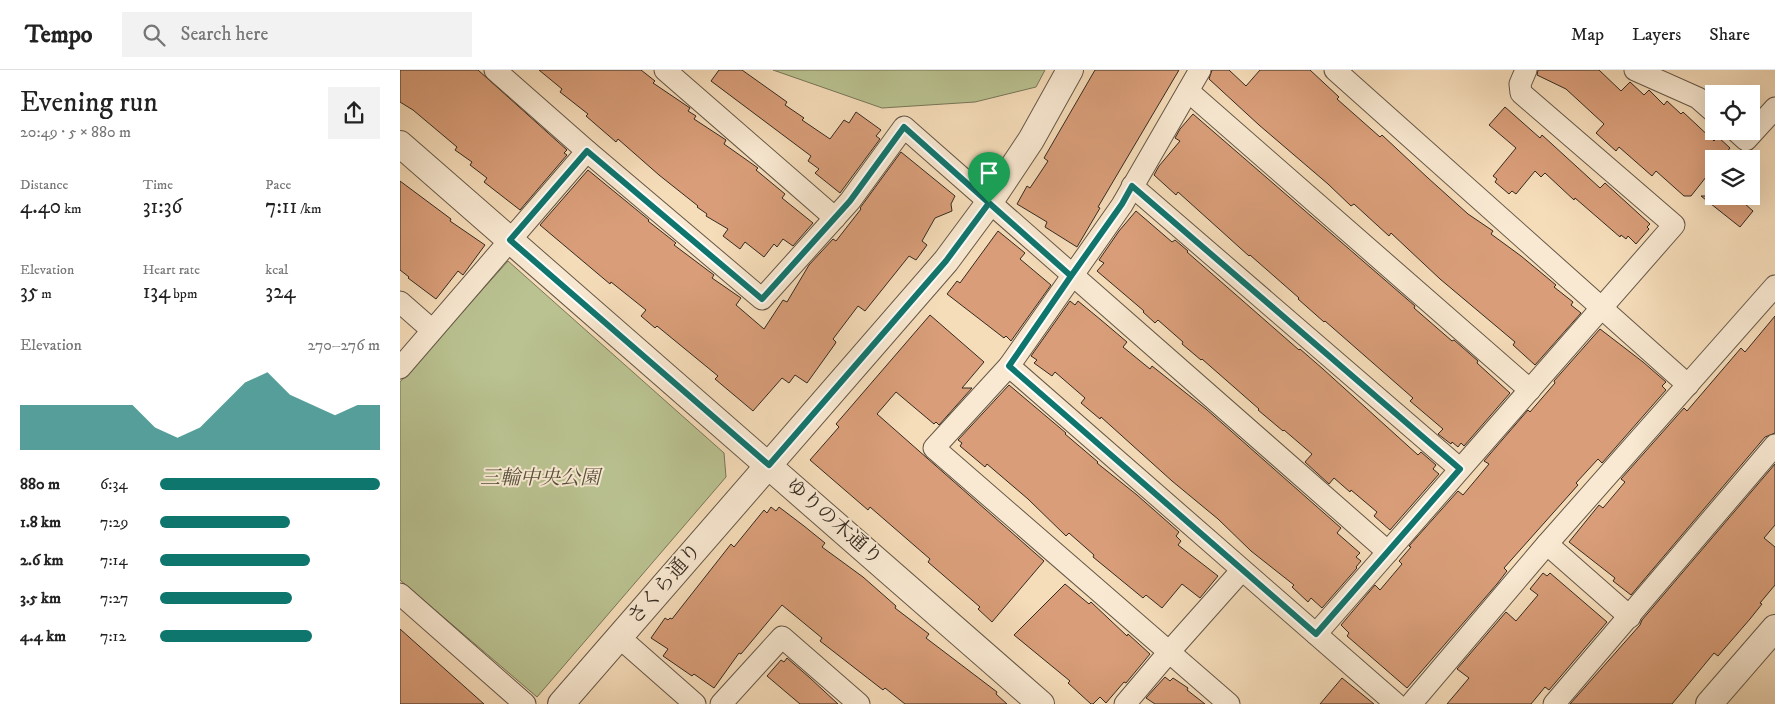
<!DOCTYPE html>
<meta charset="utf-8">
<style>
body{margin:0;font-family:"IM FELL DW Pica","Noto Serif JP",serif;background:#f2f2f2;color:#222;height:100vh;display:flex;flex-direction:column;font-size:19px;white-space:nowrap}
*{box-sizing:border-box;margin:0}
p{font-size:16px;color:#767676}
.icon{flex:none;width:28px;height:28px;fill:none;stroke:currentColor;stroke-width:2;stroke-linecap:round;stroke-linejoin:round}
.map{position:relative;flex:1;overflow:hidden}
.sheet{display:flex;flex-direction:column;background:#fff;width:400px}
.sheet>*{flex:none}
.fabs{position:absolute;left:1305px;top:15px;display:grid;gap:10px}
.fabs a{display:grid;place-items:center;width:55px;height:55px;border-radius:0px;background:#fff;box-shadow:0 5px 20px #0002;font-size:25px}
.pin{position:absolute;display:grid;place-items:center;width:42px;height:42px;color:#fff;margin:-51px -21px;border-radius:50% 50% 50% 0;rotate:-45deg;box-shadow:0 0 5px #0007}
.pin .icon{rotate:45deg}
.round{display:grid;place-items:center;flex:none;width:52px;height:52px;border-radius:0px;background:#f2f2f2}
.summary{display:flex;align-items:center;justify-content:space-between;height:85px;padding:0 20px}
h1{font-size:28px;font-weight:600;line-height:38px}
.figures{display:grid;grid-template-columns:repeat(3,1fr);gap:8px;height:85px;padding:5px 20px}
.figures div{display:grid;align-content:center}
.figures b{font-size:21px;font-weight:600}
.figures small{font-size:14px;font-weight:400}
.figures p{font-size:14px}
.chart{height:140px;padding:10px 20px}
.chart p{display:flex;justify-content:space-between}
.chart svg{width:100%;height:90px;margin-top:5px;fill:#0f766e;opacity:.7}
ul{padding:0 20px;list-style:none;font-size:16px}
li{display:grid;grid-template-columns:80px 60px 1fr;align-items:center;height:38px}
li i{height:12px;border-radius:6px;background:#0f766e}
header{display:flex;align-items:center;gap:30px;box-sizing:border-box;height:70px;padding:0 25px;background:#fff;border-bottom:1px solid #e0e0e0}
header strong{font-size:24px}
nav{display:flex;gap:28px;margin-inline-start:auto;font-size:18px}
.search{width:350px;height:45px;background:#f2f2f2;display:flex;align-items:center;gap:12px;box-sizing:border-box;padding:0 18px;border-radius:0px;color:#767676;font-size:19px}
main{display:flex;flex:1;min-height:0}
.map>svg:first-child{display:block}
.green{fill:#bac291;stroke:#787659}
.building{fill:#d99e79;stroke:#352a21}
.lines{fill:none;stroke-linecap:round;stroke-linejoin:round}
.minor-casing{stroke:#655747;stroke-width:23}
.tertiary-casing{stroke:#655747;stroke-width:28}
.minor{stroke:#f9e9d2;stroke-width:21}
.tertiary{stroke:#f9e9d2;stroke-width:26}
.route-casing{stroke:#fff;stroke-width:10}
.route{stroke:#0f766e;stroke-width:6}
.labels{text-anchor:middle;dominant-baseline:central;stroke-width:4;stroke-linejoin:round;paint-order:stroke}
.park-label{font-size:20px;font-style:italic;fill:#56503d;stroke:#f9e9d2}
.street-label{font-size:20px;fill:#352a21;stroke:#f9e9d2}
</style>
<header>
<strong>Tempo</strong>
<div class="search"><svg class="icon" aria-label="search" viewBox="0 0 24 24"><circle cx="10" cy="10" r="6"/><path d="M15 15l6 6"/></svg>Search here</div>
<nav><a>Map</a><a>Layers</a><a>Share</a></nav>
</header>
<main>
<section class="sheet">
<div class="summary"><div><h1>Evening run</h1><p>20:49 · 5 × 880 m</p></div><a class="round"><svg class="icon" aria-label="share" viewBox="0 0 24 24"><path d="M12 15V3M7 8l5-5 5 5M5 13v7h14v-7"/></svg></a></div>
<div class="figures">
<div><p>Distance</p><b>4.40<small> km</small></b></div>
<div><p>Time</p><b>31:36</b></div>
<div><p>Pace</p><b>7:11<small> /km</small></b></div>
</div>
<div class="figures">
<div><p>Elevation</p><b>35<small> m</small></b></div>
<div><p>Heart rate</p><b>134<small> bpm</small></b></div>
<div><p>kcal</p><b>324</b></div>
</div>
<div class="chart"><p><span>Elevation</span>270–276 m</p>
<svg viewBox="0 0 160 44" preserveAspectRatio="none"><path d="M0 44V22L10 22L20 22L30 22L40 22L50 22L60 33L70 38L80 33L90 22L100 11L110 6L120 17L130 22L140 27L150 22L160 22V44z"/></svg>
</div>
<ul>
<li><b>880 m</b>6:34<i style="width:100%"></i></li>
<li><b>1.8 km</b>7:29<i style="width:59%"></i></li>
<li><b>2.6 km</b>7:14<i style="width:68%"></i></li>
<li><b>3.5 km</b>7:27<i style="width:60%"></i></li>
<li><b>4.4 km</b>7:12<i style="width:69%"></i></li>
</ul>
</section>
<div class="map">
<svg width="1375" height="634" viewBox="0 0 1375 634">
<rect width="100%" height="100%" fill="#f6ddba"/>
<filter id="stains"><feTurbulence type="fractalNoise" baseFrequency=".004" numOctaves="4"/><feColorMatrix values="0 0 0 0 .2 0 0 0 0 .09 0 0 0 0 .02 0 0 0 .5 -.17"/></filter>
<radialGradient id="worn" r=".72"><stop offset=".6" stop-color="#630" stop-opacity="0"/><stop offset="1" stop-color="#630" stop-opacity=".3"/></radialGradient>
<!-- green -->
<g class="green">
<polygon points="373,0 645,0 636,17 575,32 482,38"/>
<polygon points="108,191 324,383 326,407 137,627 0,510 0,312"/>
</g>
<!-- building -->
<g class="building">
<polygon points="0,0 78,0 167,80 164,83 167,85 120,140 84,112 87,108 70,95 72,92 55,80 57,77 13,40 0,32"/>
<polygon points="139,0 241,0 255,11 253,13 290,38 288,41 296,46 294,49 326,70 324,74 358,98 356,100 385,124 382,128 413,153 393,176 383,169 377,177 374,174 364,187 345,172 340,179 323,166 328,159 306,146 307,144 297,137 298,136 259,105 218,69 216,72 186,46 188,44 160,22 162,19"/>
<polygon points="319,0 342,0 387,32 385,35 404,48 402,50 430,69 444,50 449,53 456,42 481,60 476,66 480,69 440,123 415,103 419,99 408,91 411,86 311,11"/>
<polygon points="695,0 779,0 698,137 700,138 677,177 645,157 647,152 617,134 627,116 630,118 648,91 644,88"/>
<polygon points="812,0 829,0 846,16 860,0 910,0 939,27 937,29 980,67 982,65 1028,108 1068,144 1093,161 1091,164 1121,186 1156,215 1154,217 1173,232 1171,235 1181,243 1135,295 1113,275 1115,272 1040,209 991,163 989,166 954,134 951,136 928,114 859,55 809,9"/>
<polygon points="1138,0 1199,0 1221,21 1230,12 1244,25 1249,20 1264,35 1267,31 1281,44 1283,42 1314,71 1318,67 1330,78 1321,89 1314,89 1314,97 1291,126 1284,126 1256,101 1252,106 1219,77 1216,81 1196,63 1204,54 1166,19 1137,5"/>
<polygon points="1105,37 1140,68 1142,65 1200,118 1205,113 1250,154 1247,157 1249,159 1236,174 1228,166 1226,169 1221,165 1220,167 1175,128 1174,130 1145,103 1141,107 1135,101 1116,124 1112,121 1109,124 1095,112 1097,109 1093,106 1116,78 1089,55"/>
<polygon points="793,44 1015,236 1014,238 1052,271 1054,270 1078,291 1077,293 1110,323 1064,376 1061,373 1058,377 1052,372 1051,374 1038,364 1043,359 1010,331 1013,328 925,251 924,252 898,229 899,228 850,185 849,186 778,122 776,125 754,105 759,96 780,71 775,68 780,59"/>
<polygon points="501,82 555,126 551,134 552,141 535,148 522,171 527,175 516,190 509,186 465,241 458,236 433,269 436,272 435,274 407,313 395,305 389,313 382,308 353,341 315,309 318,306 257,256 255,258 241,246 246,240 211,212 210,214 140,155 188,100 249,150 248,151 276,173 274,175 314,205 312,208 341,228 336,235 364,259 383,230 387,232 409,195 433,169 436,171 461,139 460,138"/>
<polygon points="0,111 51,149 50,151 85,175 63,205 58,201 36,229 8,208 9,207 0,200"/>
<polygon points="1301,126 1336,126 1353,141 1340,157"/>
<polygon points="736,141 772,172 775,170 788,181 787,182 899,280 900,279 923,299 1018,385 1021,382 1036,395 1033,399 1039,404 990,460 974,446 977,442 951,420 950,422 934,408 929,414 905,392 912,384 884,360 883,361 858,340 859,339 802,289 801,290 782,274 783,272 758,250 755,253 743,242 744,241 697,201 704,193 699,190 719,161"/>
<polygon points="598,161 625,183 620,189 651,215 611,271 606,266 604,268 547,224 557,211 560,213"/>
<polygon points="670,231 675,235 678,231 701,250 727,272 723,277 750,299 752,296 806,339 941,458 937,463 960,483 956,487 961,491 956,497 957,498 922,538 911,528 908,532 892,517 894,515 851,481 818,449 772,411 701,347 700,349 681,333 685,328 655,302 652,306 634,293 637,290 631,286"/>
<polygon points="530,245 584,292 562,318 572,318 539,355 536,352 534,354 496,322 477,344 644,491 592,552 578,539 580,537 528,492 530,489 470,437 468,440 410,390 439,357 436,354"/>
<polygon points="1375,246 1375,363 1365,367 1231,525 1213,511 1215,508 1169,472 1199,435 1203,438 1225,412 1221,409 1284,338 1287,341 1341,278 1345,282"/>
<polygon points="1200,259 1243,292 1266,312 1262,316 1266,320 1202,393 1198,389 1176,413 1178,415 1104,498 1107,501 1097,514 1007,618 947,566 949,563 941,555 975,515 980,520 1002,494 999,491 1011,477 1009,476 1058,421 1063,425 1089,394 1084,391 1128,340 1130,342 1155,313 1154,311"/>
<polygon points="609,315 666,363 665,364 698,392 697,393 737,425 779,462 776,466 781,471 778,475 818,506 800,528 782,514 762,538 746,525 743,528 693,487 694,485 669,463 666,466 628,429 587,394 585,397 560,376 562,373 558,370"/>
<polygon points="1375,394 1375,455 1364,468 1375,477 1375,515 1360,533 1362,534 1350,549 1318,586 1314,583 1272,634 1170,634 1240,555 1242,550"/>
<polygon points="371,437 376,441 379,437 404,456 425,473 422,477 463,507 496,536 495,538 529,564 526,568 597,622 596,624 607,634 505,634 485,618 483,620 420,571 422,568 382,535 341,584 339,583 314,618 294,604 292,606 263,586 268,579 251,568 265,548 268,550 270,548 272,549 331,474 334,477 364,440 367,443"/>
<polygon points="1143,503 1147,506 1150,503 1207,552 1149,620 1145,617 1131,634 1047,634 1069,608 1057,599 1106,542 1116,551 1138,525 1130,519"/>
<polygon points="665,514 689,534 691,532 727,566 728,564 750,584 726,613 724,612 706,633 700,627 693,634 691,634 668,613 670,611 614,565"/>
<polygon points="0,559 84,634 0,634"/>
<polygon points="387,588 410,608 438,634 400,634 367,606 381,590 384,592"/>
<polygon points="765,607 770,611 773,608 788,618 787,620 805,634 755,634 746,628"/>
<polygon points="942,608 974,634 920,634"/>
</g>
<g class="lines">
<defs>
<g id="minor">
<polyline points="95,0 187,81 362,229 450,131 504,57 988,482"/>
<polyline points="265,0 435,148"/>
<polyline points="800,0 722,135 609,296 534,378 829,634"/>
<polyline points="935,0 1288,315"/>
<polyline points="1235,0 1298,28 1314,42"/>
<polyline points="788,21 1130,320"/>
<polyline points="1336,61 1346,70 1375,38"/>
<polyline points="732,116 1060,399"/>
<polyline points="0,232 32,260"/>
<polyline points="609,296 996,634"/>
<polyline points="0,298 187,81"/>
<polyline points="1147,474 1230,547"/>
<polyline points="0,524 125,634"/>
<polyline points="916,564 1274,155 1121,23 1120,14 1126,0"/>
<polyline points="219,567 295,634"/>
<polyline points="321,634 382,567 459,634"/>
<polyline points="725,634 769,582 842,500"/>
<polyline points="1011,634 1147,474 1375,216"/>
<polyline points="1154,634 1375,375"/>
</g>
<g id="tertiary">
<polyline points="0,74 641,634"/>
<polyline points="161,634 546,191 589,133 631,70 670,0"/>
<polyline points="1309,634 1375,558"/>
</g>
</defs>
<!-- minor casing -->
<use href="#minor" class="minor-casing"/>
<!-- tertiary casing -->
<use href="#tertiary" class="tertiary-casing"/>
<!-- minor -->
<use href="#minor" class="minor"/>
<!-- tertiary -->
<use href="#tertiary" class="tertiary"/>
</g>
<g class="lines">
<defs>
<polyline id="route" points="589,133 504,57 450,131 362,229 187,81 110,170 369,395 546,191 589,133 671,206 609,296 916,564 1060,399 732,116 722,134 671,206 589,133"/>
</defs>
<!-- route casing -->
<use href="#route" class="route-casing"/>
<!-- route -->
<use href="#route" class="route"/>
</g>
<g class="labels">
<!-- park labels -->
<g class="park-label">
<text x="140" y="408">三輪中央公園</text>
</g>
<!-- street labels -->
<g class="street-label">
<text transform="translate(434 452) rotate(41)">ゆりの木通り</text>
<text transform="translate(265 514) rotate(-49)">さくら通り</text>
</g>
</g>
<rect width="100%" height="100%" filter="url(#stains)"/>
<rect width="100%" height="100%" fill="url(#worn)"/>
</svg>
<div class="fabs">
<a><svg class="icon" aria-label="locate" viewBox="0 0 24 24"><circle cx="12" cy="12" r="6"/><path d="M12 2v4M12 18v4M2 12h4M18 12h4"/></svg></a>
<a><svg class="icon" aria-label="layers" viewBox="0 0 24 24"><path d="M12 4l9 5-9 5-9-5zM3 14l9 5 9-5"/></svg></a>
</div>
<div class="pin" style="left:589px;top:133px;background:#1e9e55"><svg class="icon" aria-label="arrive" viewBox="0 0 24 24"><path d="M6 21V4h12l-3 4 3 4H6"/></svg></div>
</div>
</main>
